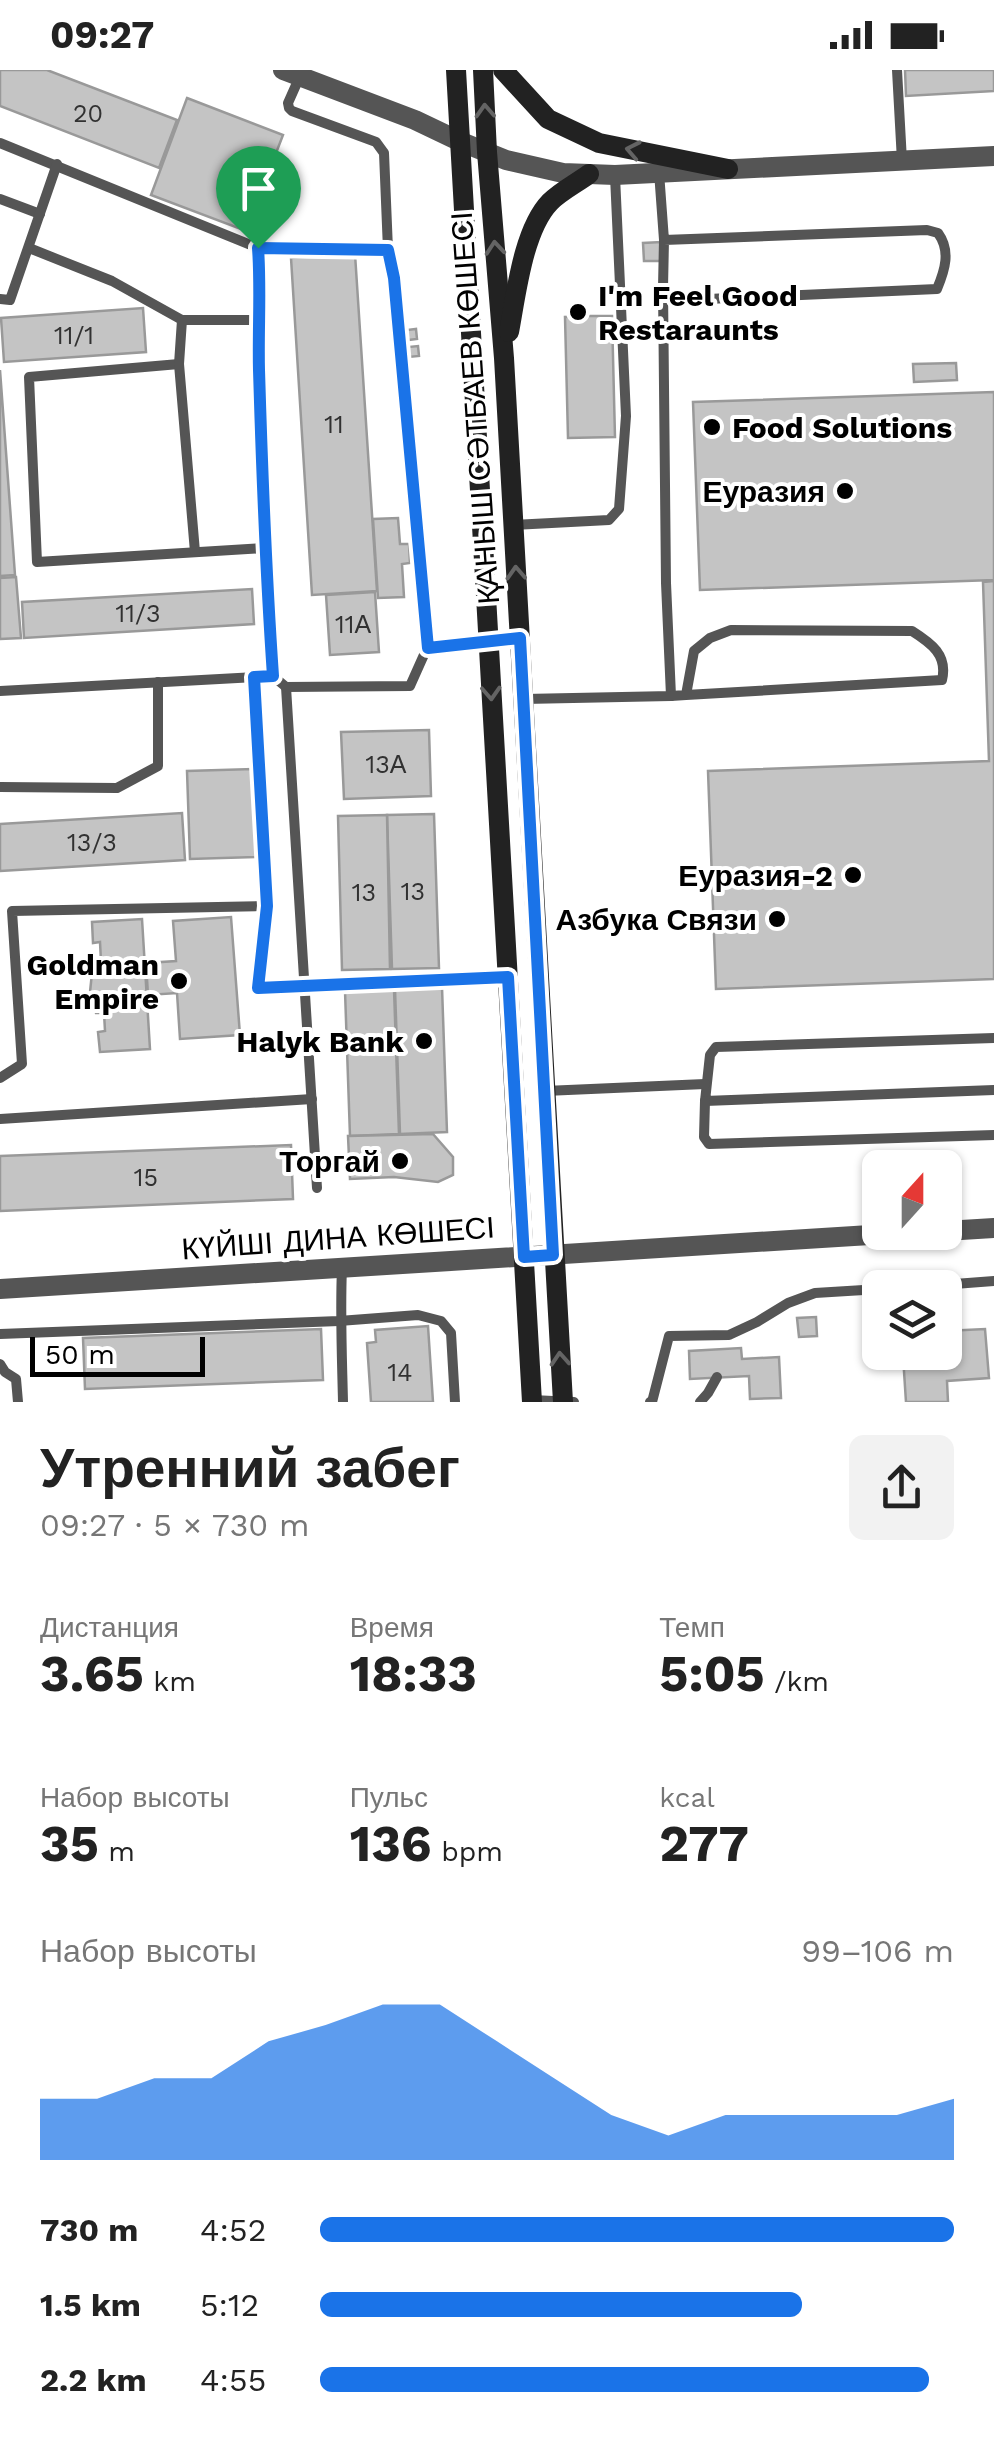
<!DOCTYPE html>
<html lang="ru">
<meta charset="utf-8">
<style>
body{margin:0;font-family:"Work Sans",sans-serif;background:#f2f2f2;color:#222;height:100vh;display:flex;flex-direction:column;font-size:38px;white-space:nowrap}
*{box-sizing:border-box;margin:0}
p{font-size:32px;color:#767676}
.icon{flex:none;width:55px;height:55px;fill:none;stroke:currentColor;stroke-width:2;stroke-linecap:round;stroke-linejoin:round}
.map{position:relative;height:1332px;overflow:hidden}
.panel{display:flex;flex-direction:column;background:#fff;flex:1}
.panel>*{flex:none}
.needle{width:65px;rotate:21deg}
.controls{position:absolute;left:862px;top:1080px;display:grid;gap:20px}
.controls a{display:grid;place-items:center;width:100px;height:100px;border-radius:15px;background:#fff;box-shadow:0 2px 8px #0004;font-size:50px}
.scale{position:absolute;left:30px;bottom:25px;width:175px;box-sizing:border-box;padding-left:10px;border:5px solid #000;border-top:0;font-size:28px;line-height:35px;white-space:nowrap;color:#000;-webkit-text-stroke:8px #fff;paint-order:stroke}
.pin{position:absolute;display:grid;place-items:center;width:85px;height:85px;color:#fff;margin:-102px -42px;border-radius:50% 50% 50% 0;rotate:-45deg;box-shadow:0 0 10px #0007}
.pin .icon{rotate:45deg}
.round{display:grid;place-items:center;flex:none;width:105px;height:105px;border-radius:15px;background:#f2f2f2}
.head{display:flex;align-items:center;justify-content:space-between;height:170px;padding:0 40px}
h1{font-size:55px;font-weight:700;line-height:75px}
.figures{display:grid;grid-template-columns:repeat(3,1fr);gap:15px;height:170px;padding:10px 40px}
.figures div{display:grid;align-content:center}
.figures b{font-size:50px;font-weight:700}
.figures small{font-size:28px;font-weight:400}
.figures p{font-size:28px}
.chart{height:280px;padding:20px 40px}
.chart p{display:flex;justify-content:space-between}
.chart svg{width:100%;height:180px;margin-top:10px;fill:#1a73e8;opacity:.7}
ul{padding:0 40px;list-style:none;font-size:32px}
li{display:grid;grid-template-columns:160px 120px 1fr;align-items:center;height:75px}
li i{height:25px;border-radius:12px;background:#1a73e8}
.status{display:flex;justify-content:space-between;align-items:center;height:70px;padding:0 50px;background:#fff;direction:ltr}
.status svg{height:28px;fill:currentColor}
.map>svg:first-child{display:block}
.building{fill:#c4c4c4;stroke:#999;stroke-width:2.5}
.lines{fill:none;stroke-linecap:round;stroke-linejoin:round}
.service{stroke:#555;stroke-width:10}
.tertiary{stroke:#555;stroke-width:20}
.secondary{stroke:#222;stroke-width:20}
.oneway{stroke:#646464}
.route-casing{stroke:#fff;stroke-width:20}
.route{stroke:#1a73e8;stroke-width:12}
.poi-dot{fill:#000;stroke:#fff;stroke-width:4}
.labels{text-anchor:middle;dominant-baseline:central;stroke-width:8;stroke-linejoin:round;paint-order:stroke}
.number-label{font-size:25px;fill:#313131}
.poi-label{font-size:30px;font-weight:bold;fill:#000;stroke:#fff;text-anchor:end}
.street-label{font-size:30px;fill:#000;stroke:#fff}
</style>
<div class="status"><b>09:27</b><svg viewBox="0 0 49 12"><path d="M0 12V9h3v3zM5 12V6h3v6zM10 12V3h3v9zM15 12V0h3v12zM26 1h20v11H26zM47 4h2v5h-2z"/></svg></div>
<div class="map">
<svg width="994" height="1332" viewBox="0 0 994 1332">
<rect width="100%" height="100%" fill="#fff"/>
<!-- building -->
<g class="building">
<polygon points="0,0 47,0 177,50 159,98 0,36"/>
<polygon points="905,0 994,0 994,21 906,26"/>
<polygon points="187,28 283,65 246,161 151,125"/>
<polygon points="661,172 662,191 644,191 643,173"/>
<polygon points="355,184 377,521 312,525 291,188"/>
<polygon points="143,238 146,282 4,292 1,248"/>
<polygon points="590,246 612,246 615,367 568,368 565,247"/>
<polygon points="416,259 417,269 408,270 407,260"/>
<polygon points="418,276 419,286 409,287 408,277"/>
<polygon points="956,293 957,310 914,312 913,294"/>
<polygon points="0,300 15,505 0,506"/>
<polygon points="994,322 994,510 700,520 693,332"/>
<polygon points="398,448 400,474 409,474 410,493 402,494 404,527 378,528 373,449"/>
<polygon points="16,507 21,568 0,569 0,508"/>
<polygon points="994,511 994,909 716,919 708,701 989,691 983,512"/>
<polygon points="252,519 254,554 24,568 22,532"/>
<polygon points="375,522 379,582 330,585 326,525"/>
<polygon points="429,660 431,726 344,729 341,662"/>
<polygon points="253,699 256,787 190,789 187,701"/>
<polygon points="182,743 185,790 0,801 0,754"/>
<polygon points="434,744 439,898 392,899 387,745"/>
<polygon points="387,745 390,899 342,900 338,746"/>
<polygon points="231,847 240,965 180,969 177,923 148,925 146,893 176,891 173,851"/>
<polygon points="142,849 150,979 100,982 98,962 105,961 104,943 96,943 90,922 93,893 101,892 100,872 93,873 92,852"/>
<polygon points="442,917 447,1062 400,1064 395,919"/>
<polygon points="394,919 399,1064 350,1066 345,921"/>
<polygon points="433,1064 453,1087 453,1105 438,1112 394,1107 350,1109 348,1066"/>
<polygon points="291,1075 293,1129 0,1141 0,1086"/>
<polygon points="816,1247 817,1266 799,1267 797,1248"/>
<polygon points="428,1256 433,1332 371,1332 367,1273 376,1272 375,1260"/>
<polygon points="321,1259 323,1310 85,1319 83,1268"/>
<polygon points="985,1259 989,1308 947,1311 948,1332 906,1332 903,1286 889,1286 889,1282 945,1282 945,1261"/>
<polygon points="741,1278 742,1289 779,1287 781,1328 750,1329 749,1306 690,1309 689,1281"/>
</g>
<g class="lines">
<!-- service -->
<g class="service">
<polyline points="897,0 902,91"/>
<polyline points="300,6 288,33 289,38 292,41 376,72 384,83 388,180"/>
<path d="M0 73 258 178C261 218 258 259 259 300 262 402 266 504 273 606"/>
<path d="M659 102 664 170 663 218 675 227 685 230 937 219C945 200 951 181 938 163L927 160 664 170"/>
<polyline points="0,129 40,144"/>
<polyline points="29,178 112,211 182,250"/>
<polyline points="258,178 388,180 394,208 427,578"/>
<polyline points="663,218 666,513 671,626"/>
<polyline points="0,229 10,230 57,94"/>
<polyline points="179,294 29,307 37,492 264,478"/>
<polyline points="513,455 609,450 619,439 626,346 615,106"/>
<polyline points="195,482 179,294 182,250 257,250"/>
<polyline points="254,607 267,836 258,918 508,907"/>
<polyline points="286,617 317,1118"/>
<polyline points="0,621 273,606 286,617 410,616 427,578 520,568"/>
<path d="M524 629 671 626 686 625 942 610C948 585 931 573 912 561L731 560 710 568 694 581 686 625"/>
<polyline points="0,717 117,718 158,696 158,612"/>
<polyline points="994,968 716,977 710,985 705,1031 994,1020"/>
<polyline points="0,1008 22,994 12,841 267,836"/>
<polyline points="545,1021 705,1014"/>
<polyline points="705,1031 704,1067 709,1074 994,1065"/>
<polyline points="0,1049 312,1029"/>
<path d="M342 1198C340 1243 342 1287 343 1332"/>
<polyline points="902,1218 994,1211"/>
<polyline points="0,1264 339,1251 418,1245 441,1251 451,1263 455,1332"/>
<polyline points="0,1294 5,1302 16,1309 18,1332"/>
<polyline points="532,1330 574,1332"/>
<polyline points="650,1332 652,1332 669,1266 729,1265 757,1252 788,1233 815,1223 880,1219"/>
<polyline points="700,1332 708,1323 717,1307"/>
</g>
<!-- tertiary -->
<g class="tertiary">
<polyline points="283,0 415,50 459,71 506,90 563,103 615,105 994,86"/>
<polyline points="945,1161 994,1158"/>
<polyline points="0,1219 918,1162"/>
</g>
<!-- secondary -->
<g class="secondary">
<polyline points="456,0 532,1332"/>
<polyline points="483,0 487,82 504,288 563,1332"/>
<polyline points="503,0 548,49 599,73 728,99"/>
<path d="M509 262C516 225 523 160 550 132 561 121 577 113 589 104"/>
</g>
</g>
<!-- one-way arrows -->
<defs><path id="oneway-chevron" d="M-2-3.5L2.5 0L-2 3.5" fill="none" stroke-width="1.6" stroke-linecap="round" stroke-linejoin="round" transform="scale(2.5)"/></defs>
<g class="oneway">
<use href="#oneway-chevron" transform="translate(485 41) rotate(-93)"/>
<use href="#oneway-chevron" transform="translate(633 80) rotate(-169)"/>
<use href="#oneway-chevron" transform="translate(495 178) rotate(-95)"/>
<use href="#oneway-chevron" transform="translate(516 503) rotate(-93)"/>
<use href="#oneway-chevron" transform="translate(491 623) rotate(87)"/>
<use href="#oneway-chevron" transform="translate(560 1289) rotate(-94)"/>
</g>
<g class="lines">
<defs>
<path id="route" d="M258 178 388 180 394 208 428 578 520 568 553 1185 524 1187 508 907 258 918 267 836 254 607 273 606C266 504 262 402 259 300 258 259 261 218 258 178Z"/>
</defs>
<!-- route casing -->
<use href="#route" class="route-casing"/>
<!-- route -->
<use href="#route" class="route"/>
</g>
<!-- markers -->
<g class="poi-dot">
<circle cx="578" cy="242" r="10"/>
<circle cx="712" cy="357" r="10"/>
<circle cx="845" cy="421" r="10"/>
<circle cx="853" cy="805" r="10"/>
<circle cx="777" cy="849" r="10"/>
<circle cx="179" cy="911" r="10"/>
<circle cx="424" cy="971" r="10"/>
<circle cx="400" cy="1091" r="10"/>
</g>
<g class="labels">
<!-- number labels -->
<g class="number-label">
<text x="88" y="43">20</text>
<text x="74" y="265">11/1</text>
<text x="334" y="354">11</text>
<text x="138" y="543">11/3</text>
<text x="353" y="554">11А</text>
<text x="386" y="694">13А</text>
<text x="92" y="772">13/3</text>
<text x="413" y="821">13</text>
<text x="364" y="822">13</text>
<text x="146" y="1107">15</text>
<text x="400" y="1302">14</text>
</g>
<!-- poi labels -->
<g class="poi-label">
<text x="598" y="225" text-anchor="start">I'm Feel Good<tspan x="598" dy="34">Restaraunts</tspan></text>
<text x="732" y="357" text-anchor="start">Food Solutions</text>
<text x="825" y="421">Еуразия</text>
<text x="833" y="805">Еуразия-2</text>
<text x="757" y="849">Азбука Связи</text>
<text x="159" y="894">Goldman<tspan x="159" dy="34">Empire</tspan></text>
<text x="404" y="971">Halyk Bank</text>
<text x="380" y="1091">Торгай</text>
</g>
<!-- street labels -->
<g class="street-label">
<text transform="translate(475 338) rotate(-94)">ҚАНЫШ СӘТБАЕВ КӨШЕСІ</text>
<text transform="translate(338 1168) rotate(-4)">КҮЙШІ ДИНА КӨШЕСІ</text>
</g>
</g>
</svg>
<div class="controls">
<a><svg class="needle" viewBox="-14 -14 28 28"><path d="M0-13l5 13h-10z" fill="#e53935"/><path d="M0 13l5-13h-10z" fill="#767676"/></svg></a>
<a><svg class="icon" aria-label="layers" viewBox="0 0 24 24"><path d="M12 4l9 5-9 5-9-5zM3 14l9 5 9-5"/></svg></a>
</div>
<div class="scale">50 m</div>
<div class="pin" style="left:258px;top:178px;background:#1e9e55"><svg class="icon" aria-label="arrive" viewBox="0 0 24 24"><path d="M6 21V4h12l-3 4 3 4H6"/></svg></div>
</div>
<section class="panel">
<div class="head"><div><h1>Утренний забег</h1><p>09:27 · 5 × 730 m</p></div><a class="round"><svg class="icon" aria-label="share" viewBox="0 0 24 24"><path d="M12 15V3M7 8l5-5 5 5M5 13v7h14v-7"/></svg></a></div>
<div class="figures">
<div><p>Дистанция</p><b>3.65<small> km</small></b></div>
<div><p>Время</p><b>18:33</b></div>
<div><p>Темп</p><b>5:05<small> /km</small></b></div>
</div>
<div class="figures">
<div><p>Набор высоты</p><b>35<small> m</small></b></div>
<div><p>Пульс</p><b>136<small> bpm</small></b></div>
<div><p>kcal</p><b>277</b></div>
</div>
<div class="chart"><p><span>Набор высоты</span>99–106 m</p>
<svg viewBox="0 0 160 44" preserveAspectRatio="none"><path d="M0 44V29L10 29L20 24L30 24L40 15L50 11L60 6L70 6L80 15L90 24L100 33L110 38L120 33L130 33L140 33L150 33L160 29V44z"/></svg>
</div>
<ul>
<li><b>730 m</b>4:52<i style="width:100%"></i></li>
<li><b>1.5 km</b>5:12<i style="width:76%"></i></li>
<li><b>2.2 km</b>4:55<i style="width:96%"></i></li>
</ul>
</section>
